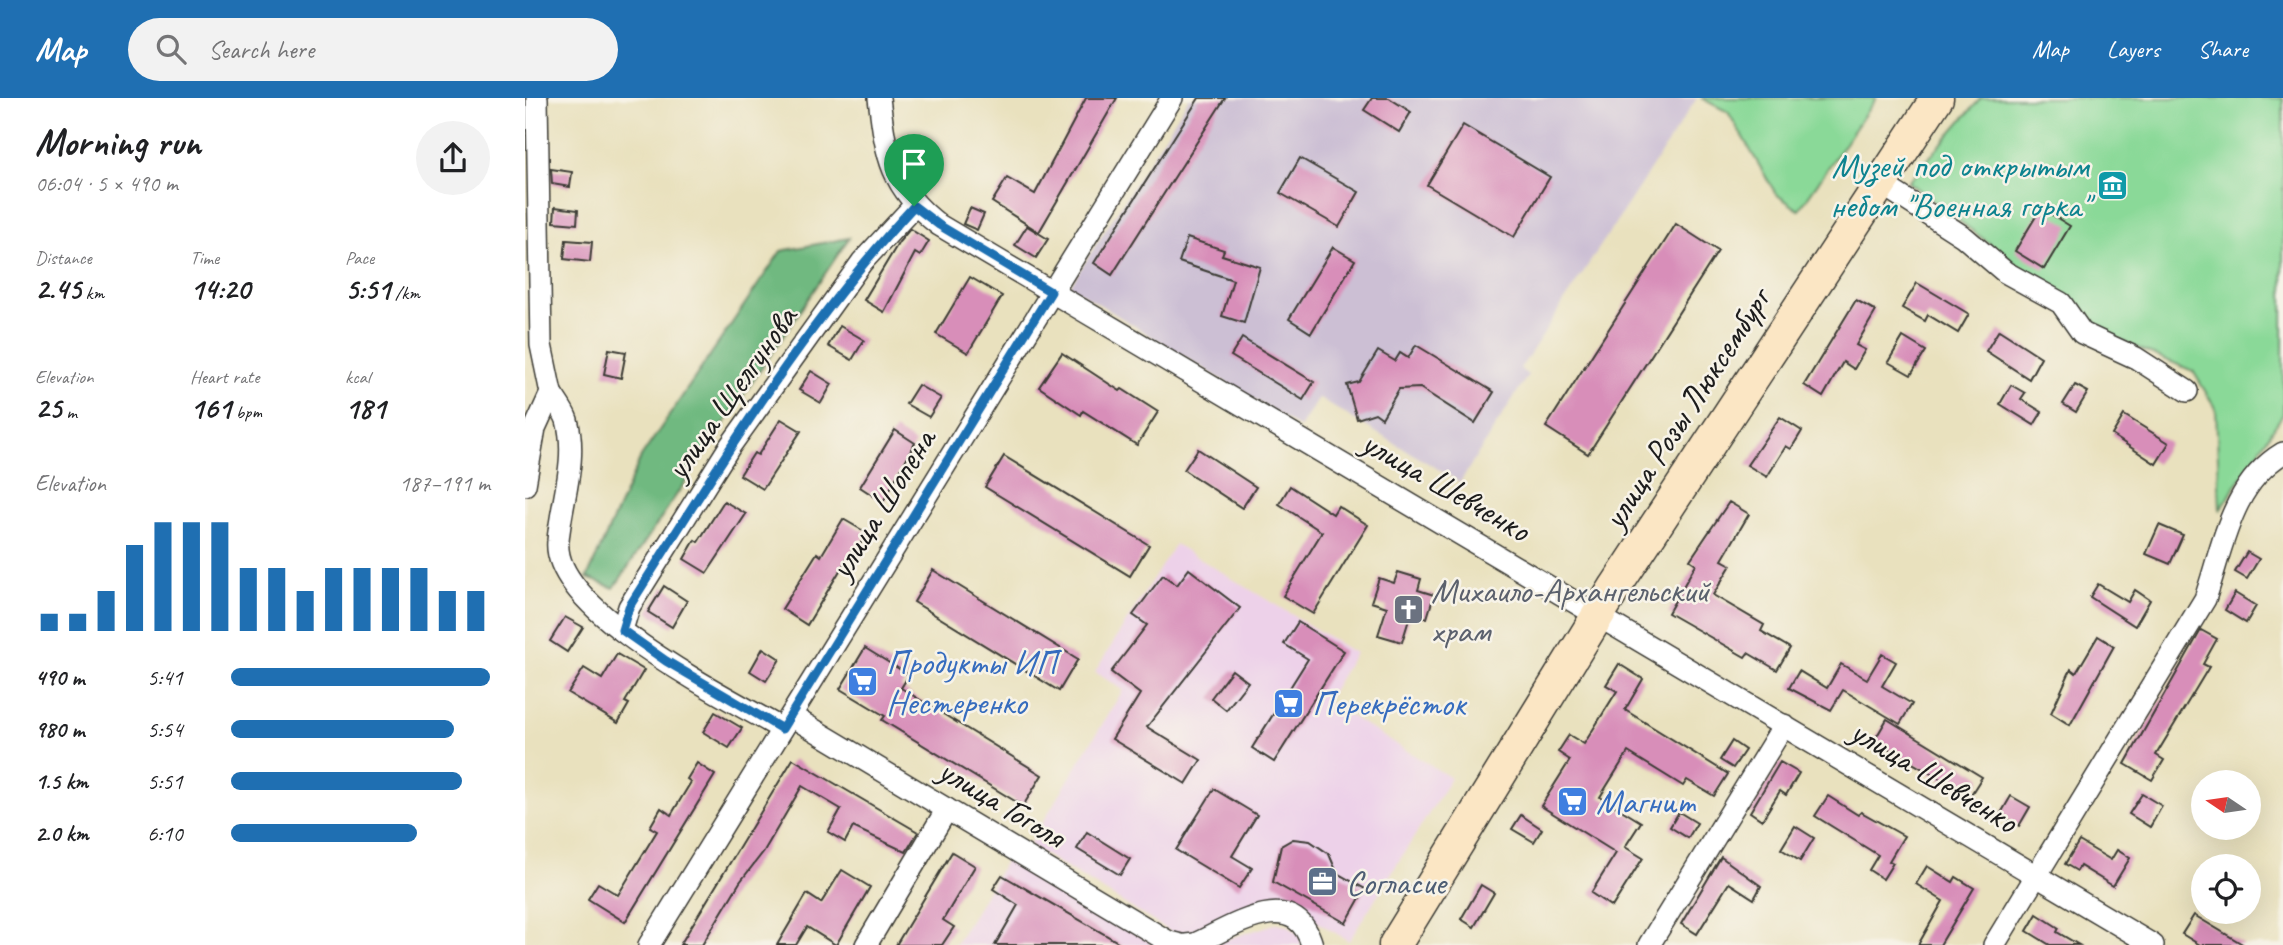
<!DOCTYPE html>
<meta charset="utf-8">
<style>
body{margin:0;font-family:Caveat,sans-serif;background:#f2f2f2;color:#202124;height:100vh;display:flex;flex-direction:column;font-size:26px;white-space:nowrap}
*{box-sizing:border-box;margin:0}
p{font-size:23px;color:#757577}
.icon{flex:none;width:38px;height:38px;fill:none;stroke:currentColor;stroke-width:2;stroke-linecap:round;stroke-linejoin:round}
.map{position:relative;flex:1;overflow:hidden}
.drawer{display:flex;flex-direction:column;background:#fff;width:525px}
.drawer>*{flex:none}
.needle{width:46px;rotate:283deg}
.controls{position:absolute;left:1666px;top:672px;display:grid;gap:14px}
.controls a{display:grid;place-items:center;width:70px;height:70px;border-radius:50%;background:#fff;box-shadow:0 7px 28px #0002;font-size:35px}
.pin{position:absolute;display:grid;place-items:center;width:60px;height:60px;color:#fff;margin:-72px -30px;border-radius:50% 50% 50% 0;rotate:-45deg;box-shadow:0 0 7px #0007}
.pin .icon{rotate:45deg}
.round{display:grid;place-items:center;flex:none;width:74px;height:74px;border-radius:37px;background:#f2f2f2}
.summary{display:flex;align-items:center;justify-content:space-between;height:119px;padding:0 35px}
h1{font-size:38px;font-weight:700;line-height:52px}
.figures{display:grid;grid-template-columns:repeat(3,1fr);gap:10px;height:119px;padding:7px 35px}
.figures div{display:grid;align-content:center}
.figures b{font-size:30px;font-weight:700}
.figures small{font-size:19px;font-weight:400}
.figures p{font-size:19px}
.chart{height:196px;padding:14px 35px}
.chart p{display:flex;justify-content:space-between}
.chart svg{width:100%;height:126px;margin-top:7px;stroke:#1f6fb2;stroke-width:6}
ul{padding:0 35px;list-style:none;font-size:23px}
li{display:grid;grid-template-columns:112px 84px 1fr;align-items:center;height:52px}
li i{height:18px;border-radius:9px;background:#1f6fb2}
header{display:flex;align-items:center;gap:42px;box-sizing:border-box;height:98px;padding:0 35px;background:#1f6fb2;color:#fff}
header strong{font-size:33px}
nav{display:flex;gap:38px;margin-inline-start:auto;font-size:24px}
.search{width:490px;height:63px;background:#f2f2f2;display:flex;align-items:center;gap:18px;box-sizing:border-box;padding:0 24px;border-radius:38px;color:#757577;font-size:26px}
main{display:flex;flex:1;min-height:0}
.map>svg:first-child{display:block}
.built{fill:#edd1e9}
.industrial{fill:#ccbfd4}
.green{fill:#8ad998;stroke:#537a5a;stroke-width:2}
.forest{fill:#6fb980;stroke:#466a4e;stroke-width:2}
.building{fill:#d88eb9}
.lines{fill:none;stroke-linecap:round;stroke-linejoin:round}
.street-casing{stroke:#3b3a34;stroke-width:24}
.secondary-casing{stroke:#3b3a34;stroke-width:35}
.street{stroke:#fff;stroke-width:21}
.secondary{stroke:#fbe6c4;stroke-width:32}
.route-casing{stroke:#fff;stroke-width:14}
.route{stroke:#1f6fb2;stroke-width:9}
.labels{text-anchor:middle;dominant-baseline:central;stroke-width:5;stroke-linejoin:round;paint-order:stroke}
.culture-label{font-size:35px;fill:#0d838f;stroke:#f7f3e8;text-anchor:end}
.street-label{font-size:35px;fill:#1c1c1c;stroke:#f7f3e8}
.worship-label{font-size:35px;fill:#5b616d;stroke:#f7f3e8;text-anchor:start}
.shop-label{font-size:35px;fill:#366cbe;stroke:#f7f3e8;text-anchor:start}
.service-label{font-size:35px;fill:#4e5e75;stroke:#f7f3e8;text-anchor:start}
</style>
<header>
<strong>Map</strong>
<div class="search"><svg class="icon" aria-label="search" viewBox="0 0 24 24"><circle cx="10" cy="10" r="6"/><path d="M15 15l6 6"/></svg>Search here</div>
<nav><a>Map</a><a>Layers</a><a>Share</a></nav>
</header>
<main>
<section class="drawer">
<div class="summary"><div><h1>Morning run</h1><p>06:04 · 5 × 490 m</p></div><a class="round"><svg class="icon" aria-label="share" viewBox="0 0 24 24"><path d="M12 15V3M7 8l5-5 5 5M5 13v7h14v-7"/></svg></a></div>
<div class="figures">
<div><p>Distance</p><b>2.45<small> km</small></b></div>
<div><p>Time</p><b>14:20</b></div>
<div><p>Pace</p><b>5:51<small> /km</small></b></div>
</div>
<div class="figures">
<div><p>Elevation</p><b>25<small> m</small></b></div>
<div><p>Heart rate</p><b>161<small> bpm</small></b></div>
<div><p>kcal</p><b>181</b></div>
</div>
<div class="chart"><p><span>Elevation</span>187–191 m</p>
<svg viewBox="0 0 160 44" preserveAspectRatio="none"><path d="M5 44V38M15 44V38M25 44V30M35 44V14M45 44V6M55 44V6M65 44V6M75 44V22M85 44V22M95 44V30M105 44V22M115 44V22M125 44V22M135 44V22M145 44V30M155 44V30"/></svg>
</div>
<ul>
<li><b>490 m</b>5:41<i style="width:100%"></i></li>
<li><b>980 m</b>5:54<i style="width:86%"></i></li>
<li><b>1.5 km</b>5:51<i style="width:89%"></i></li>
<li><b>2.0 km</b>6:10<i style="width:72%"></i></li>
</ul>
</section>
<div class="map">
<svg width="1758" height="847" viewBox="0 0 1758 847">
<rect width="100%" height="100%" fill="#f7f3e8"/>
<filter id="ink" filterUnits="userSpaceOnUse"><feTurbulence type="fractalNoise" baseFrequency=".0143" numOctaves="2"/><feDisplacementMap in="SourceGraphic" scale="14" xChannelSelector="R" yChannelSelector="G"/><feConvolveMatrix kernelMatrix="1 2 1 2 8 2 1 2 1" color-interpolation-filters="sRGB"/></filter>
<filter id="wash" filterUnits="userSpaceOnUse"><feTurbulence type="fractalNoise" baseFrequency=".00686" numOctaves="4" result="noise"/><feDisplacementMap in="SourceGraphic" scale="28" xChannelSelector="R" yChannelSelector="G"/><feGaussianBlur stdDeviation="1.57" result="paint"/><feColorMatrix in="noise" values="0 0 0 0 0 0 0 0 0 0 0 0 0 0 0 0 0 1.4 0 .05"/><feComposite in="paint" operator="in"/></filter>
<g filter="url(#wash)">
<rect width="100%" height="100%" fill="#e9e1be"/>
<!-- built -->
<g class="built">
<polygon points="650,446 830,555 801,603 926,680 824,843 753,800 694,820 657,841 504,747 598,592 570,574"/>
<polygon points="481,762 631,847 430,847"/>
<polygon points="753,825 764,828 775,838 777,847 684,847"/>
</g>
<!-- industrial -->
<polygon class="industrial" points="664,0 1172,0 995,271 1003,277 935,384 793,300 775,330 545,188"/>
<!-- green -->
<g class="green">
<polygon points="1176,0 1351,0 1274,112 1251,96 1203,14"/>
<polygon points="1456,0 1758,0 1758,316 1695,412 1691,311 1668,273 1589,240 1383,84"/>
</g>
<!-- forest -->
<polygon class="forest" points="324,140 89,490 62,480 116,359 256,153"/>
<g id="blocks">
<!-- building -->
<g class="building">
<polygon points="561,0 592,0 514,134 467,104 482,80 510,96"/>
<polygon points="674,0 700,0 587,177 569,165"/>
<polygon points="847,0 864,0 886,14 874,34 839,12"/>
<polygon points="938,27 1025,79 989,139 902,87"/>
<polygon points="775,60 834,94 814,129 755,95"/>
<polygon points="26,71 47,74 45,89 27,86"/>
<polygon points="30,109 53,112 52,126 29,124"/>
<polygon points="445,110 459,116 452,132 438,126"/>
<polygon points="1516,110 1545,128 1519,171 1490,153"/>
<polygon points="1151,126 1193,153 1063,356 1021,329"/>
<polygon points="502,128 523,141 511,160 490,147"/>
<polygon points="385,131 404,143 395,158 390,155 359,214 339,202 374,144"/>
<polygon points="662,140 699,152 697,157 735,169 719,225 697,218 708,182 654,164"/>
<polygon points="41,142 67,144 65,164 39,161"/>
<polygon points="808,149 830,162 786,235 764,221"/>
<polygon points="445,179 477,198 443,255 411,236"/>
<polygon points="1392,185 1444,216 1433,235 1403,217 1400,223 1377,210"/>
<polygon points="1331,202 1351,213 1331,247 1340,252 1329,271 1318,264 1298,299 1279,287"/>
<polygon points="315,228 339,242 327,262 303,248"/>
<polygon points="1474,232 1516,259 1504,281 1461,253"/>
<polygon points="1378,239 1401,253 1386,277 1363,264"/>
<polygon points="717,240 789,284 778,302 706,258"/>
<polygon points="891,247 969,294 950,325 895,290 874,291 857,320 850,315 832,321 822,287 834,284 853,253 870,263 875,255 883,260"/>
<polygon points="84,251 101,254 96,280 79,276"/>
<polygon points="537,255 595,293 597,291 633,314 612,347 558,313 556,317 514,289"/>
<polygon points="286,273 307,286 296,305 274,292"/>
<polygon points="393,287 416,300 404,319 381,306"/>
<polygon points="1486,287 1500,295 1496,301 1517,314 1509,327 1475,306"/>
<polygon points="1550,287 1563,294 1551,314 1538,306"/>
<polygon points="1599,317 1644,345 1631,366 1587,337"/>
<polygon points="1255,319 1277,333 1266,351 1261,348 1242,379 1222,367"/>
<polygon points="256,321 276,333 238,391 215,377 229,355 233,357"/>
<polygon points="370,332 390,345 358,404 335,389"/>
<polygon points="673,351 731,389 717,410 659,372"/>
<polygon points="479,358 624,447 605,478 460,389"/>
<polygon points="765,388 808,416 813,408 843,427 788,516 758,498 797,434 754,406"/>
<polygon points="199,403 221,416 182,475 159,461 170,442 173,444"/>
<polygon points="1204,404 1224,416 1197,462 1206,467 1188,497 1239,527 1236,533 1265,550 1252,572 1223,555 1220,559 1143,515 1171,466 1165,462"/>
<polygon points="318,421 342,435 331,453 328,451 282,527 257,511 292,455 296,458"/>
<polygon points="1634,427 1658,437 1645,466 1621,456"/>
<polygon points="1722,454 1734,461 1722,481 1710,474"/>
<polygon points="664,471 715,510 622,629 676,662 661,686 587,641 615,596 586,574 622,527 608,517 638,477 652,487"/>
<polygon points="408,472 553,561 534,593 389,504"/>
<polygon points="873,474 896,481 893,492 909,497 902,520 886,515 877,544 853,537 862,509 846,504 854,480 869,485"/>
<polygon points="1573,486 1603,504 1610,492 1625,502 1610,528 1565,499"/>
<polygon points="139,488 162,503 147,529 123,514"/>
<polygon points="1710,495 1731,508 1721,525 1700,512"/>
<polygon points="40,519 58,529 42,554 25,543"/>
<polygon points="773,524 819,553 749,664 727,650 783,561 759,546"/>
<polygon points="1676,532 1692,541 1678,566 1684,569 1631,657 1639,662 1627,682 1600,666"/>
<polygon points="1573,538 1589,548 1545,627 1526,615 1546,571 1551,575"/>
<polygon points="238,550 255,561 241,583 225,573"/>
<polygon points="340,550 384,577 376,590 517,677 498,708 357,622 360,618 315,591"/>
<polygon points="92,556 119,572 100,604 104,606 93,625 43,595 59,570 77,581"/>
<polygon points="1357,556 1371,564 1357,588 1387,606 1375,626 1318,592 1306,612 1264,590 1274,573 1302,590 1316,566 1342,581"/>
<polygon points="1094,566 1118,581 1100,612 1203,676 1189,698 1162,682 1158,688 1103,654 1075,699 1116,724 1100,749 1118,760 1087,809 1066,795 1091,755 1016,708 1045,662 1033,654 1044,637 1059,646 1092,593 1081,587"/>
<polygon points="707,572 723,584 701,612 686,600"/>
<polygon points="190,614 217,630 204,650 178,634"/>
<polygon points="1362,621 1457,679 1445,698 1349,643"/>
<polygon points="1207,643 1220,652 1208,670 1195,662"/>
<polygon points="268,661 393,734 381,754 328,729 320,744 303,734 316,711 277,688 239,753 215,784 177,847 155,847"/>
<polygon points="1255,664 1274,675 1261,697 1255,693 1237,722 1225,714"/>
<polygon points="172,665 190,677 100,824 63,801 73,785 93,797 132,733 125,729 136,710 146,717 166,684 162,681"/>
<polygon points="689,691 732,717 707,758 727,770 714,790 651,752"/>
<polygon points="1617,696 1637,708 1625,729 1604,716"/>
<polygon points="1303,698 1333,717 1336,714 1379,738 1364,763 1368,765 1358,781 1344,772 1353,757 1290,718"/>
<polygon points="1486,698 1505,709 1494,728 1475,717"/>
<polygon points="1154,714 1172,725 1163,740 1145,729"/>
<polygon points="996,717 1017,731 1009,744 987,731"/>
<polygon points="1270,728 1289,740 1275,763 1256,751"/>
<polygon points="562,734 605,761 595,777 552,751"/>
<polygon points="768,741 785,743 804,756 812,775 840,791 821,825 748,784 756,748"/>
<polygon points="1554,743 1586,762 1592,752 1605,760 1588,788 1555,768 1552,773 1540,766"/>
<polygon points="427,754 450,768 418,822 429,829 417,847 371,847"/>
<polygon points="1196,759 1236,788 1229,801 1204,785 1172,836 1156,826"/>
<polygon points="1402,768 1428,784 1431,779 1449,790 1415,847 1393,847 1418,803 1391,786"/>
<polygon points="317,772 345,789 311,847 282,829 271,847 252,847 282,796 296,805"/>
<polygon points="477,777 598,847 470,847 493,807 468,791"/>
<polygon points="956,787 969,795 949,829 936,821"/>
<polygon points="1512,816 1534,830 1532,834 1554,847 1525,847 1502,833"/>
<polygon points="1669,817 1719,847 1675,847 1657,836"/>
</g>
</g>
</g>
<g filter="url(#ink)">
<use href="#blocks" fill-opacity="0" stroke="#3b3a34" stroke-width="2"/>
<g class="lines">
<defs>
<g id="street">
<path d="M354 0C361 59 366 90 414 127L1628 847"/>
<polyline points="1355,85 1439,139 1480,174 1536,205 1557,235 1611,260 1662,293"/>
<path d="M26 295C31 303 39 313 42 322 53 362 36 404 33 443 26 512 204 600 257 631"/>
<polyline points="0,387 10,330 26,295 16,247 12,0"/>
<polyline points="97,532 104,509 205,348 337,164 389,108"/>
<polyline points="266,618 644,844 656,847"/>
<polyline points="124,847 647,0"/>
<polyline points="341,847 422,711"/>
<path d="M661 847 670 846C707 829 770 786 787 847"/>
<polyline points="1124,847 1259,627"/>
<path d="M1469 847 1680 501C1698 449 1706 386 1758 355"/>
</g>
<polyline id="secondary" points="870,847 1091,488 1412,0"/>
</defs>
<!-- street casing -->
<use href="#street" class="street-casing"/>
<!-- secondary casing -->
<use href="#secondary" class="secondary-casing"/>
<!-- street -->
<use href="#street" class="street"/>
<!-- secondary -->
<use href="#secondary" class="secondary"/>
</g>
</g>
<g class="lines" filter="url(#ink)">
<defs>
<path id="route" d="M389 108 414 127 526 194 257 631 141 563 97 532 104 509C191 371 278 228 389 108Z"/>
</defs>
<!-- route casing -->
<use href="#route" class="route-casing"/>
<!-- route -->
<use href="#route" class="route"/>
</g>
<!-- icons -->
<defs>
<symbol id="museum-square" viewBox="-11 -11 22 22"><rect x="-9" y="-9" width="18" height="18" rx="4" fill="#0f9aa8" stroke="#f7f3e8"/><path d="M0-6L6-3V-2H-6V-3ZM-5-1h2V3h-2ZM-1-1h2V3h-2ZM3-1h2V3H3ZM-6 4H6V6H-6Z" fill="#fff"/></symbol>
<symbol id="church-square" viewBox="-11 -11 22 22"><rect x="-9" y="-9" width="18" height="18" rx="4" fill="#6b7280" stroke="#f7f3e8"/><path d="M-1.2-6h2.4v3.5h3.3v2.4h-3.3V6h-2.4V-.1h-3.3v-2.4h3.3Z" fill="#fff"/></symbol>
<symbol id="supermarket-square" viewBox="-11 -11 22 22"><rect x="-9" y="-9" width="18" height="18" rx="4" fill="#3f7fe0" stroke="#f7f3e8"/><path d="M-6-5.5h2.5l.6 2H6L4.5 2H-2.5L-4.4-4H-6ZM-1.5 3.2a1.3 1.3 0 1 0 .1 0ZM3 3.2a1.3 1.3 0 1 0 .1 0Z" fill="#fff"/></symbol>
<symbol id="office-square" viewBox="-11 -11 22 22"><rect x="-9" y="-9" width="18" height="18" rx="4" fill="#5c6f8a" stroke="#f7f3e8"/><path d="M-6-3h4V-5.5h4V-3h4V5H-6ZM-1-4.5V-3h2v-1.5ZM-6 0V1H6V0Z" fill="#fff"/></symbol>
</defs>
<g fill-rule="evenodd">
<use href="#museum-square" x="1570" y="70" width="35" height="35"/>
<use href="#church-square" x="866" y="494" width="35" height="35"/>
<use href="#supermarket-square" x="320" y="566" width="35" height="35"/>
<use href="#supermarket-square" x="746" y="588" width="35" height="35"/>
<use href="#supermarket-square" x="1030" y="686" width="35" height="35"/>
<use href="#office-square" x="780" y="766" width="35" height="35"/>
</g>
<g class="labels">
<!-- culture labels -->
<g class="culture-label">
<text x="1564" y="67">Музей под открытым<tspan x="1564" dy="40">небом "Военная горка"</tspan></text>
</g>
<!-- street labels -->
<g class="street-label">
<text transform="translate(206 295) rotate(-55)">улица Щелгунова</text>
<text transform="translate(1161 311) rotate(-57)">улица Розы Люксембург</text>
<text transform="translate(921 388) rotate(30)">улица Шевченко</text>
<text transform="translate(357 406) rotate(-58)">улица Шопена</text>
<text transform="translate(1409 678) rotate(31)">улица Шевченко</text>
<text transform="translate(477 705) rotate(31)">улица Гоголя</text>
</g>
<!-- worship labels -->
<g class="worship-label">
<text x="906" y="492">Михаило-Архангельский<tspan x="906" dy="40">храм</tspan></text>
</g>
<!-- shop labels -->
<g class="shop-label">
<text x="361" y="564">Продукты ИП<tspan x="361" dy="40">Нестеренко</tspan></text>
<text x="787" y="605">Перекрёсток</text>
<text x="1071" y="703">Магнит</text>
</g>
<!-- service labels -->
<g class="service-label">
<text x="821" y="784">Согласие</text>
</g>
</g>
</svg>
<div class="controls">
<a><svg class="needle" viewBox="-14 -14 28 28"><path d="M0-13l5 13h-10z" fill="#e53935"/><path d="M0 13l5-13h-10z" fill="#757577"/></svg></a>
<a><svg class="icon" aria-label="locate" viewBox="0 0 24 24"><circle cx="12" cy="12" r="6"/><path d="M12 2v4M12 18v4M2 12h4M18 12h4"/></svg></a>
</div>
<div class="pin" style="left:389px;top:108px;background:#1e9e55"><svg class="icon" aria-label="arrive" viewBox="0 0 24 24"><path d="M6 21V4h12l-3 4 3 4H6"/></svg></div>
</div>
</main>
